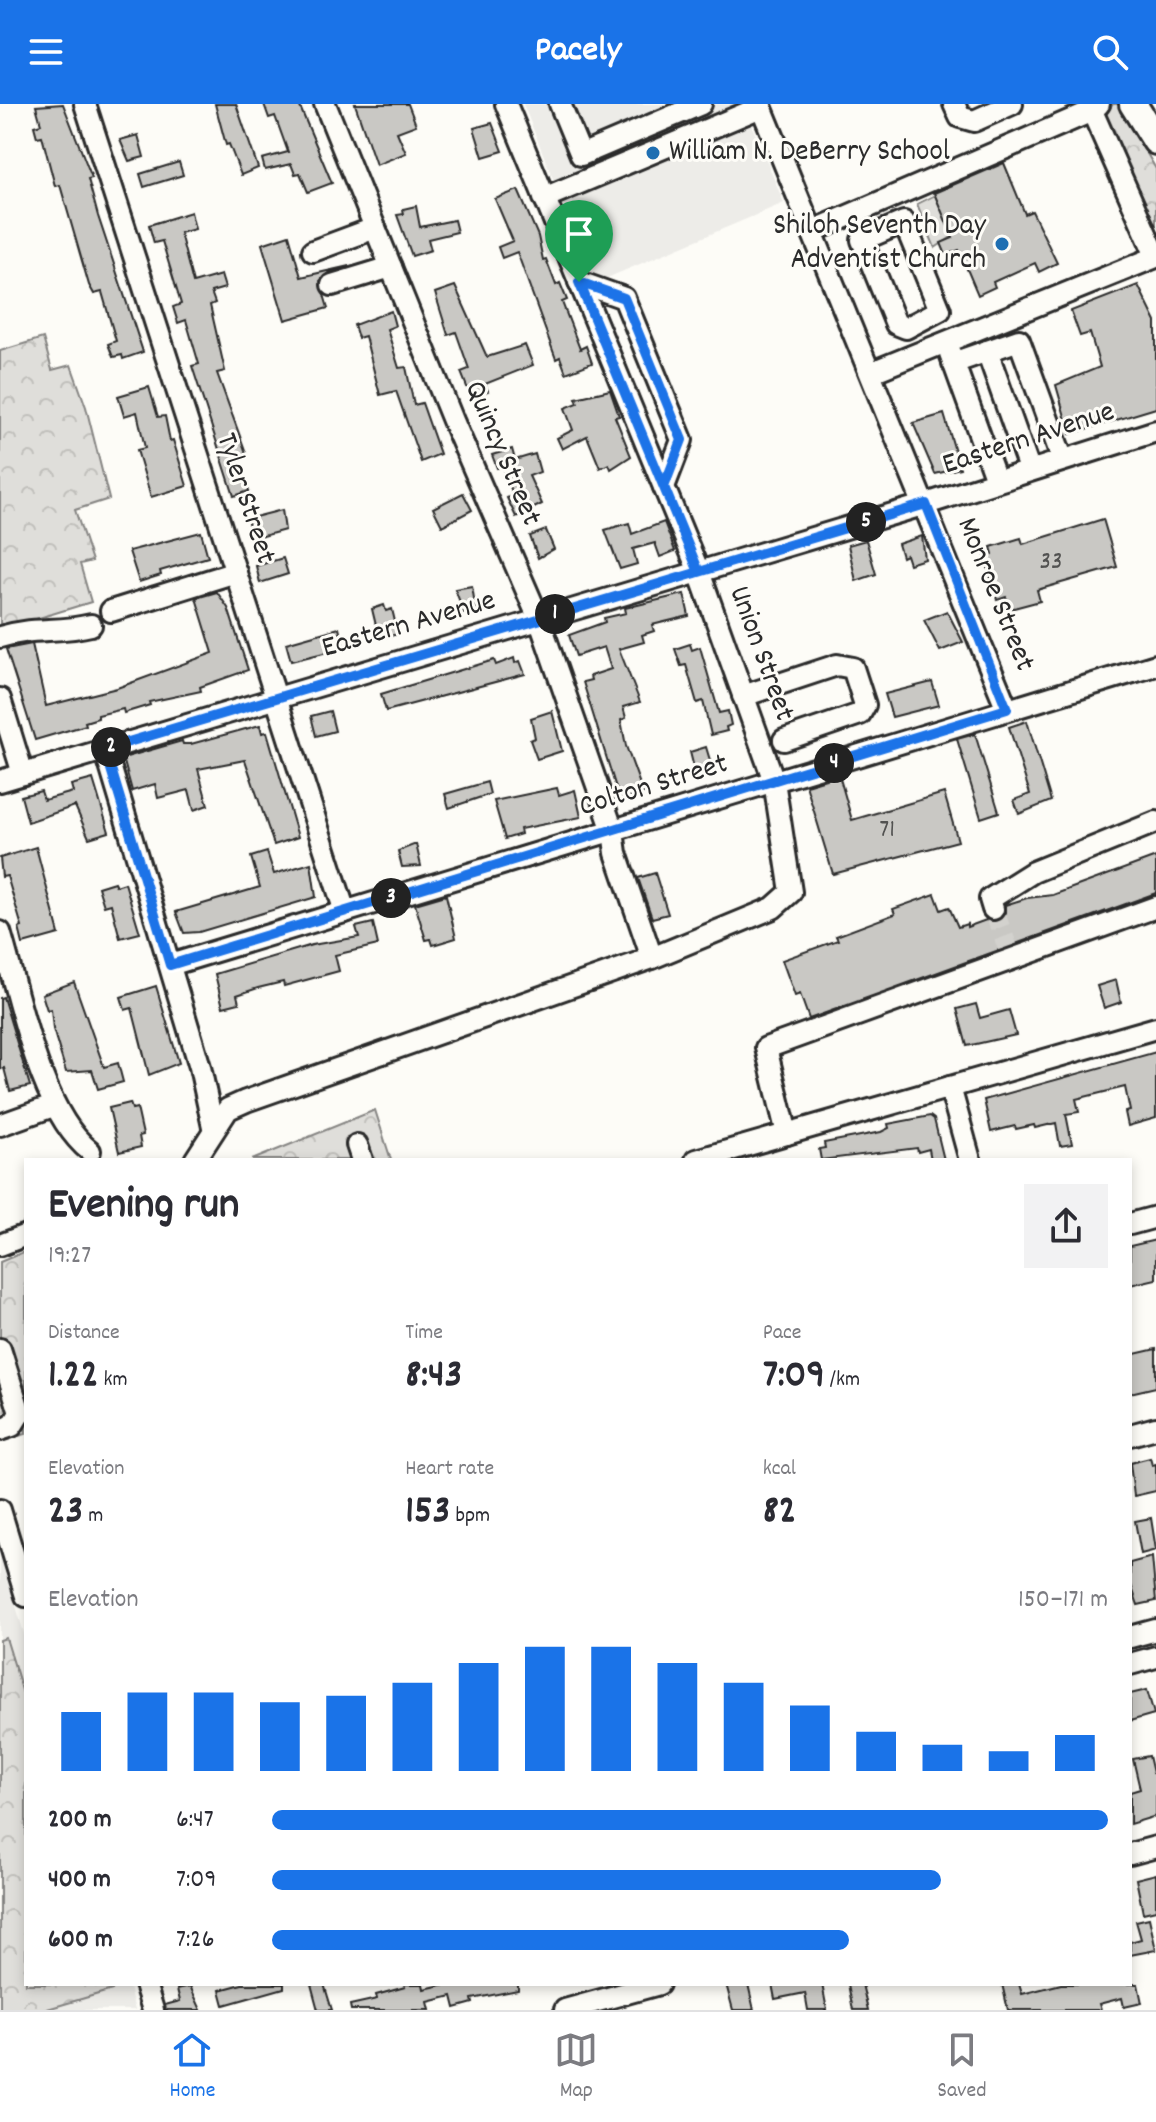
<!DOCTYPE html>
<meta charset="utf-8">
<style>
body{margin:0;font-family:Dekko,sans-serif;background:#f2f2f3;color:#2b2b33;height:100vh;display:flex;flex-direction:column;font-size:30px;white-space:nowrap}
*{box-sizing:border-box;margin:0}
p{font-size:26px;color:#7c7c81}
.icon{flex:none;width:44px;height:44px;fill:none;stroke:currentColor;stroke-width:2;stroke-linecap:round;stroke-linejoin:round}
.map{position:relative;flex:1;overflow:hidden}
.details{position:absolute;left:24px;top:1054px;width:1108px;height:828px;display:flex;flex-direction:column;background:#fff;border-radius:0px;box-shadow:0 4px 12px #0003}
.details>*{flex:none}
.pin{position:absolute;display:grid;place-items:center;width:68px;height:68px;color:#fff;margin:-82px -34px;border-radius:50% 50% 50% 0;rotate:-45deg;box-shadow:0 0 8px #0007}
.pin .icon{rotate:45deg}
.km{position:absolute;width:40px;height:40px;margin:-20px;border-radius:50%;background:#222;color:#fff;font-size:22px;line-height:40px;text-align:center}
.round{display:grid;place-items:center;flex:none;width:84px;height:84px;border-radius:0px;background:#f2f2f3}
.summary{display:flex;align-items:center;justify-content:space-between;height:136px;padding:0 24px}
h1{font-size:44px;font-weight:700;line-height:60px}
.metrics{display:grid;grid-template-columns:repeat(3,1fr);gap:12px;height:136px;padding:8px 24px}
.metrics div{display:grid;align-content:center}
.metrics b{font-size:40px;font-weight:700}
.metrics small{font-size:22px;font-weight:400}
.metrics p{font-size:22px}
.chart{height:224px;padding:16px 24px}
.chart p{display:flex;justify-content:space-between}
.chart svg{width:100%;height:144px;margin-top:8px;stroke:#1a73e8;stroke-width:6}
ul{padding:0 24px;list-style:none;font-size:26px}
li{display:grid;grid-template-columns:128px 96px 1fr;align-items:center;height:60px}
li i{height:20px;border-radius:10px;background:#1a73e8}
header{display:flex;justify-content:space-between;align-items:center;height:104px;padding:0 24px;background:#1a73e8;color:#fff;font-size:36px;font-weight:700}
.tabs{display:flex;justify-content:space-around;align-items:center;height:112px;border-top:2px solid #e1e1e2;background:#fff;font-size:22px;color:#7c7c81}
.tabs a{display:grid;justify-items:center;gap:4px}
.tabs .current{color:#1a73e8}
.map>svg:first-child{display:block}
.built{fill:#edece8}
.grass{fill:#dfdeda;stroke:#858482;stroke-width:2}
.forest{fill:url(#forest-crowns);stroke:#858482;stroke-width:2}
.building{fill:#c9c8c4;stroke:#2b2b2b;stroke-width:2}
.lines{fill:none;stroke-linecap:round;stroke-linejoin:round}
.minor-tunnel{stroke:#d3d2ce;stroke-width:20;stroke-dasharray:20 10;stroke-linecap:butt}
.minor-casing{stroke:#2b2b2b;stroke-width:26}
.major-casing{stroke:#2b2b2b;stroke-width:32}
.minor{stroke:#fdfcf7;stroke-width:20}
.major{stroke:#fdfcf7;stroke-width:26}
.route-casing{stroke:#fff;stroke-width:16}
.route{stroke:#1a73e8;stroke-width:10}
.poi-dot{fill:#1f6fb2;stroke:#fdfcf7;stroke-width:3}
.labels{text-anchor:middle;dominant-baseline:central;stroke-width:6;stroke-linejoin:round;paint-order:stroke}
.number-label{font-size:26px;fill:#525251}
.poi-label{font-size:30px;fill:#2b2b2b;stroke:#fdfcf7;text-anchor:start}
.street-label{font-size:30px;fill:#2b2b2b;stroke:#fdfcf7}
</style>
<header><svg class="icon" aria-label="menu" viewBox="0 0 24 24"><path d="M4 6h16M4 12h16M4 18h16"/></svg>Pacely<svg class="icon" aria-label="search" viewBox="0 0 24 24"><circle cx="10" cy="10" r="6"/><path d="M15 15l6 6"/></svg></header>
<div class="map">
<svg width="1156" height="1906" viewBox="0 0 1156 1906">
<defs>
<pattern id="forest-crowns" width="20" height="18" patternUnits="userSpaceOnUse" patternTransform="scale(2)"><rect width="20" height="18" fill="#dfdeda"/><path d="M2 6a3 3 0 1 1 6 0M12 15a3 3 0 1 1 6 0" fill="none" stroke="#c0bfbb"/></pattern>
</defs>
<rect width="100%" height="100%" fill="#fdfcf7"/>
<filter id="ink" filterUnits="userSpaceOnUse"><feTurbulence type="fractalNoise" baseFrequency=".0125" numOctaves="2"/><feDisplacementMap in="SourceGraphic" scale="16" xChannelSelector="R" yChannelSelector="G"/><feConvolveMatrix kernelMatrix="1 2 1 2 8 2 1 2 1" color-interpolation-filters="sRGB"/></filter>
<g filter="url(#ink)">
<!-- built -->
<g class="built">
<polygon points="523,0 743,0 784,99 595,179"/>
<polygon points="0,1448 26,1536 26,1880 128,1880 135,1906 0,1906"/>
</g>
<!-- grass -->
<polygon class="grass" points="935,91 953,132 935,144 917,100"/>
<!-- forest -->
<g class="forest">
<polygon points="1113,0 1118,0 1156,65 1156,122 1102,17"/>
<polygon points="43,234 52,266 71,261 86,303 109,395 75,406 92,457 80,460 91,498 0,526 0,247"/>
<polygon points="375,1006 391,1056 252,1056"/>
<polygon points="26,1147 26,1330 0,1337 0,1158"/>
<polygon points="6,1534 26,1599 26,1880 110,1880 112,1886 44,1906 0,1906 0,1536"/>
</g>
<!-- building -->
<g class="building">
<polygon points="63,0 92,74 88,75 98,112 143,248 123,255 122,251 113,253 108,240 116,237 102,188 94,190 89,181 60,81 55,82 42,32 37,33 34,22 41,20 36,2"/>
<polygon points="215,0 236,0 258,64 241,71 229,40 226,41"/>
<polygon points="264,0 304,0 300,3 332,79 308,88 300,69 295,70 291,60 265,66 262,55 288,48 275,12 269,14"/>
<polygon points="355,0 408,0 416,21 397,28 406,49 376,61"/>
<polygon points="492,19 503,47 483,53 474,24"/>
<polygon points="138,31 144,53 129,57 120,36"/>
<polygon points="179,58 183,71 144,83 140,70"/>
<polygon points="1004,59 1025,110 1032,107 1057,159 1039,168 1035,159 993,178 995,183 978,191 959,146 946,151 941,139 953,134 934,89"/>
<polygon points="518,86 538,132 543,156 546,155 556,181 560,179 567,196 562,198 580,245 586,242 592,259 566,269 560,253 556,255 517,148 502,154 498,143 513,137 495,95"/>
<polygon points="416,102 420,123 454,116 457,128 428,135 431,146 412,152 397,111 404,110 403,105"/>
<polygon points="191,108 195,125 180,129 193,179 221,171 225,184 211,188 215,199 210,201 225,267 217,269 246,349 237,352 249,387 234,392 192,262 199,260 186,216 178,219 173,203 181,200 162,137 154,139 149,121"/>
<polygon points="289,131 301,173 349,162 328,169 320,177 328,204 285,216 262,140"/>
<polygon points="1138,181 1156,218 1156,304 1070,330 1056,281 1100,263 1090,229 1080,232 1071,207"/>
<polygon points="455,182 487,253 525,241 533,261 485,280 488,287 471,293 461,268 469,265 456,228 448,231 435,189"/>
<polygon points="391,207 395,222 387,225 399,264 406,263 414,301 422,299 440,350 421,358 396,287 380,291 365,232 358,234 354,221"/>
<polygon points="149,283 158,313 165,312 170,337 173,336 187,382 151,393 137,346 145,344 137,308 124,312 118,292"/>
<polygon points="610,286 619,312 615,313 631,352 611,365 609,360 600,364 587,332 562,345 557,334 573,326 565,304 578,299 576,294"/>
<polygon points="944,310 960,364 935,370 913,319"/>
<polygon points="512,345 515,356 535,350 540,368 529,372 542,400 516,413 507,394 513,391 503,362 497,364 492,351"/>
<polygon points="463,389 472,406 442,422 433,404"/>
<polygon points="282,406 285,426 252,435 247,415"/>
<polygon points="1103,415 1117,463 1037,486 1040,497 1010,505 1006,493 997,496 985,453 993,450 991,443 1021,434 1023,440"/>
<polygon points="664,418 675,447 660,453 655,439 633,445 637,460 620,465 605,426 629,419 632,430"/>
<polygon points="546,426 554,445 538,454 530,432"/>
<polygon points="201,428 208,453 160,467 161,471 139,478 129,447"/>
<polygon points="922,432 925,455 909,460 906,451 902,453 898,440"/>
<polygon points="866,436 876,470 856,477 848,441"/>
<polygon points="283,454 288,470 260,479 256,462"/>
<polygon points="472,482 476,507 464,509 455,485"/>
<polygon points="217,488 228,504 248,566 200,583 201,587 149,598 150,601 124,609 123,605 98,611 98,614 85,618 86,621 35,636 6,545 32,540 46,602 117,584 213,549 196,494"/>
<polygon points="684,490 689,512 652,521 654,527 642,531 644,538 619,545 640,598 623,603 626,614 621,616 626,642 643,689 620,697 583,578 591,576 590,572 611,565 604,543 576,552 569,531 605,518 604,514 626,509 625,504"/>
<polygon points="384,501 386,507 392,505 398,530 386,533 385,528 378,530 372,505"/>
<polygon points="947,507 963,538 940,547 924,516"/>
<polygon points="339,524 344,544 291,557 286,539"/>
<polygon points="690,540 692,546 700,543 719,609 728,607 731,621 726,623 727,627 711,631 703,597 697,599 686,561 681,562 675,545"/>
<polygon points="514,554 515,559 520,557 525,570 386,607 381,590 494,556 496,561"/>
<polygon points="932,578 939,601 892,613 885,590"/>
<polygon points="330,607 335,627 316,632 311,612"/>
<polygon points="552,607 562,647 537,655 530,636 535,634 531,614"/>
<polygon points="1027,617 1051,697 1019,710 1014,696 1030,690 1009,623"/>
<polygon points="260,621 262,629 267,628 298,733 274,741 245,656 198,665 208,701 194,706 189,686 158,694 155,680 132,687 123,654 182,637 183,640 191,640"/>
<polygon points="975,630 999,708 981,714 957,635"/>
<polygon points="706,643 712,663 707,665 708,668 696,672 690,648"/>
<polygon points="839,671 852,716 944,689 958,737 833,770 806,681"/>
<polygon points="93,675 109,728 89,734 75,702 28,718 21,692 41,687 44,696 73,688 71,681"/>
<polygon points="487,678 490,690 449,704 445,690"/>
<polygon points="557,684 559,691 575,686 581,713 520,725 521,730 505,735 494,697"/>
<polygon points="416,740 421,762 402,763 398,747"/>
<polygon points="36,743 59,830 23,840 19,824 22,823 7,772 2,773 0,754"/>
<polygon points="267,748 274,770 311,759 316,793 199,828 184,829 176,808 260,783 251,753"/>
<polygon points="1156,753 1156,789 809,915 800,890 795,892 782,856 838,836 836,832 895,810 893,805 935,790 941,806 949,803 958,823 967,820 967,823 986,816 997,817 1005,809 1005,801 1027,794 1053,791"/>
<polygon points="655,769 668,810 652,814 638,774"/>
<polygon points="114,778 116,782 125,779 140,829 120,834 111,800 104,802 98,783"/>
<polygon points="446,791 456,834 433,841 431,835 426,836 415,800"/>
<polygon points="373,819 378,841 335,851 339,867 284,882 283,878 258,884 237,891 239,899 223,903 215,870 312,841 359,833 356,823"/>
<polygon points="1116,876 1121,898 1104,904 1097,882"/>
<polygon points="74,878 104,963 118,959 123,978 98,985 92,966 66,968 53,925 51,905 47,906 42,890"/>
<polygon points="156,882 179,959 149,971 132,904 125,906 121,893"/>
<polygon points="3,893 30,982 10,987 4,964 0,965 0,894"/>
<polygon points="976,900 980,914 1009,906 1016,931 967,942 957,905"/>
<polygon points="1156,948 1156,1014 1128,1022 1125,1008 1130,1007 1125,983 1076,995 1079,1008 1066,1010 1072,1040 1060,1042 1056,1019 1035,1024 1034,1021 1016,1025 1015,1022 991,1028 984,996"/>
<polygon points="130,999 132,1005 137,1004 143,1031 139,1032 141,1043 119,1048 109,1004"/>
<polygon points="930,1012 934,1015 944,1056 931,1056 929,1045 918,1048 917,1044 821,1056 819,1045 825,1044 824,1039 881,1028 889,1024 888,1020"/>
<polygon points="1156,1136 1156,1175 1130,1181 1130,1142"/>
<polygon points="1156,1245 1156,1283 1130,1289 1130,1251"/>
<polygon points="1150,1354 1152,1361 1156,1360 1156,1387 1134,1392 1130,1359"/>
<polygon points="1151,1414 1156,1446 1141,1450 1135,1417"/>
<polygon points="1152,1453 1156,1497 1138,1501 1130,1478 1130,1459"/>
<polygon points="1147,1586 1154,1610 1130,1617 1130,1590"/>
<polygon points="1149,1652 1153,1669 1156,1668 1156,1712 1130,1720 1130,1688 1140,1685 1133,1655"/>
<polygon points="1156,1770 1156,1806 1143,1809 1136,1775"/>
<polygon points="1149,1814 1156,1846 1130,1851 1130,1838 1141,1835 1136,1817"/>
<polygon points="242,1880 284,1880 284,1884 224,1901 220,1886"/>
<polygon points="311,1880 324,1880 332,1906 318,1906"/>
<polygon points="404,1880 423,1880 424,1885 446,1880 518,1880 518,1886 472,1895 473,1899 455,1904 452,1892 428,1898 430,1906 351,1906 350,1901 377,1895 376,1891 405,1883"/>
<polygon points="726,1880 748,1880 754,1906 733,1906"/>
<polygon points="772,1880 822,1880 827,1906 808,1906 805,1889 775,1895"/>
<polygon points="848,1880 862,1880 868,1906 853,1906"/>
<polygon points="1002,1880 1019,1880 1022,1890 1061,1880 1138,1880 1142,1899 1124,1903 1122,1894 1099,1900 1101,1906 1008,1906"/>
<polygon points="190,1882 201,1906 166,1906 165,1901 180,1897 177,1885"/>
</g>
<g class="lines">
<!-- minor-tunnel -->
<polyline class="minor-tunnel" points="993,805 1008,844"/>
<defs>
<g id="minor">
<polyline points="85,0 345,808"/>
<polyline points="325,0 454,319 539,515 613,727 616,749 652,854"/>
<polyline points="560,0 581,51 701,0"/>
<polyline points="760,0 1007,605"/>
<polyline points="954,0 960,13 974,17 1012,0"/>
<polyline points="1092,7 1156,152"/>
<polyline points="544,94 761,3"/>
<polygon points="904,118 940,206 906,224 896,220 862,136"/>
<polyline points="813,127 1092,7 1099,0"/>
<polyline points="313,147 375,124"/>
<polyline points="579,178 624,194 682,336 664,383"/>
<polyline points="332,181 391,163"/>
<polyline points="987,247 1029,365"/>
<polyline points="950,249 996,376"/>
<polyline points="953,259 1019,236 1062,354"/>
<polyline points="872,268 1156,153"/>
<polyline points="111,507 236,468"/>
<path d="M0 533C31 523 60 529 91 521"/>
<polyline points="743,592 837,561 853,564 865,601 860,610 784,636"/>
<polyline points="0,595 23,670"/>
<polyline points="105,645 200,963 213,1023"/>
<polyline points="0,677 926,400 1156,327"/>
<polyline points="993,805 990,795 1033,768 1156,718"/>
<path d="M0 828C19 890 39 1007 90 1047"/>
<polyline points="170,861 1156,561"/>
<polyline points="950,983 970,1056"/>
<polyline points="0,1021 53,1002"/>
<polyline points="787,1030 766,944 1156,803"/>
<polyline points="357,1041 362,1056"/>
<polyline points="195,1056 228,1005 246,997 652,854 773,804 791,788 774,677 699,468 506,0"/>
<polyline points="696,1056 1156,924"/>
<polyline points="1130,1120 1156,1113"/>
<polyline points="0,1141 26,1131"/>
<polyline points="0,1245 20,1309 12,1322 0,1326"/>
<polyline points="1130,1331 1156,1324"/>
<polyline points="0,1406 26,1492"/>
<polyline points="1130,1533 1156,1526"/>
<polyline points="1130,1560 1156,1553"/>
<polyline points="1130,1750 1156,1743"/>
<polyline points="145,1880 153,1906"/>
<polyline points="565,1906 659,1880"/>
</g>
<polyline id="major" points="1133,0 1156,37"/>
</defs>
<!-- minor casing -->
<use href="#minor" class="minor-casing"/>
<!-- major casing -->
<use href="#major" class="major-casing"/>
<!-- minor -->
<use href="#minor" class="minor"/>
<!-- major -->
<use href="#major" class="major"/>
</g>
</g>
<g class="lines" filter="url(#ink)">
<defs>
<polyline id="route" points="579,178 699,468 105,645 170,861 1007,605 926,400 699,468 664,383 682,336 624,194 579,178"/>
</defs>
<!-- route casing -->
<use href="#route" class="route-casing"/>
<!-- route -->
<use href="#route" class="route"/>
</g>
<!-- markers -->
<g class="poi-dot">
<circle cx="653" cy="49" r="8"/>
<circle cx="1002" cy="140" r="8"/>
</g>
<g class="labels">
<!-- number labels -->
<g class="number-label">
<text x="1051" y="458">33</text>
<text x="887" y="726">71</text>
</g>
<!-- poi labels -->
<g class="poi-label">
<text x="669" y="49">William N. DeBerry School</text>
<text x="986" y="123" text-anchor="end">Shiloh Seventh Day<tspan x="986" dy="34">Adventist Church</tspan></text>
</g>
<!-- street labels -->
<g class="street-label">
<text transform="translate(1029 336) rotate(-18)">Eastern Avenue</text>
<text transform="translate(501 350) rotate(67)">Quincy Street</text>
<text transform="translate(244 395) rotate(72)">Tyler Street</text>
<text transform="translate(994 491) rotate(68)">Monroe Street</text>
<text transform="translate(409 522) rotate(-16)">Eastern Avenue</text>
<text transform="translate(760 550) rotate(70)">Union Street</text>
<text transform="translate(654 683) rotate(-17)">Colton Street</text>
</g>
</g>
</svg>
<div class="pin" style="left:579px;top:178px;background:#1e9e55"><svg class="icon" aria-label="arrive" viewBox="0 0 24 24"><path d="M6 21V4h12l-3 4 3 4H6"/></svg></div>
<b class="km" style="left:555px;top:510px">1</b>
<b class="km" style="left:111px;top:643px">2</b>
<b class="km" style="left:391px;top:794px">3</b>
<b class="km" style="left:834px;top:659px">4</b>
<b class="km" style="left:866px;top:418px">5</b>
<section class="details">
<div class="summary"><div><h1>Evening run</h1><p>19:27</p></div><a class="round"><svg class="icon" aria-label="share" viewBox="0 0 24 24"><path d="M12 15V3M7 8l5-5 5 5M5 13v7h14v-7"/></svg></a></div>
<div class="metrics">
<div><p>Distance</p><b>1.22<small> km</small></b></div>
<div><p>Time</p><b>8:43</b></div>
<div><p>Pace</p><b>7:09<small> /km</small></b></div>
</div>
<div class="metrics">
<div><p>Elevation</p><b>23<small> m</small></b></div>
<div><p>Heart rate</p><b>153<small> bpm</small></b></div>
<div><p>kcal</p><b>82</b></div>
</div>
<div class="chart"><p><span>Elevation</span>150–171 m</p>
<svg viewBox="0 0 160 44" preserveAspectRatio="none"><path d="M5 44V26M15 44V20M25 44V20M35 44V23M45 44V21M55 44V17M65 44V11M75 44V6M85 44V6M95 44V11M105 44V17M115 44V24M125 44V32M135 44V36M145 44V38M155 44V33"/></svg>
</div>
<ul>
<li><b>200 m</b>6:47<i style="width:100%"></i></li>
<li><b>400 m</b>7:09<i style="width:80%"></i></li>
<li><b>600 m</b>7:26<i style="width:69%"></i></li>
</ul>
</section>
</div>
<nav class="tabs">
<a class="current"><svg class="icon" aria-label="home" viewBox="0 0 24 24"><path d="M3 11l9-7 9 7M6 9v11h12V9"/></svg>Home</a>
<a><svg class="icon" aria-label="map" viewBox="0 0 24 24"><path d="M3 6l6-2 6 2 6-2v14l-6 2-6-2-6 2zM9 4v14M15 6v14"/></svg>Map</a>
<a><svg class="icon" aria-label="saved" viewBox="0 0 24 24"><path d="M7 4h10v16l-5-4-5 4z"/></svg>Saved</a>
</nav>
